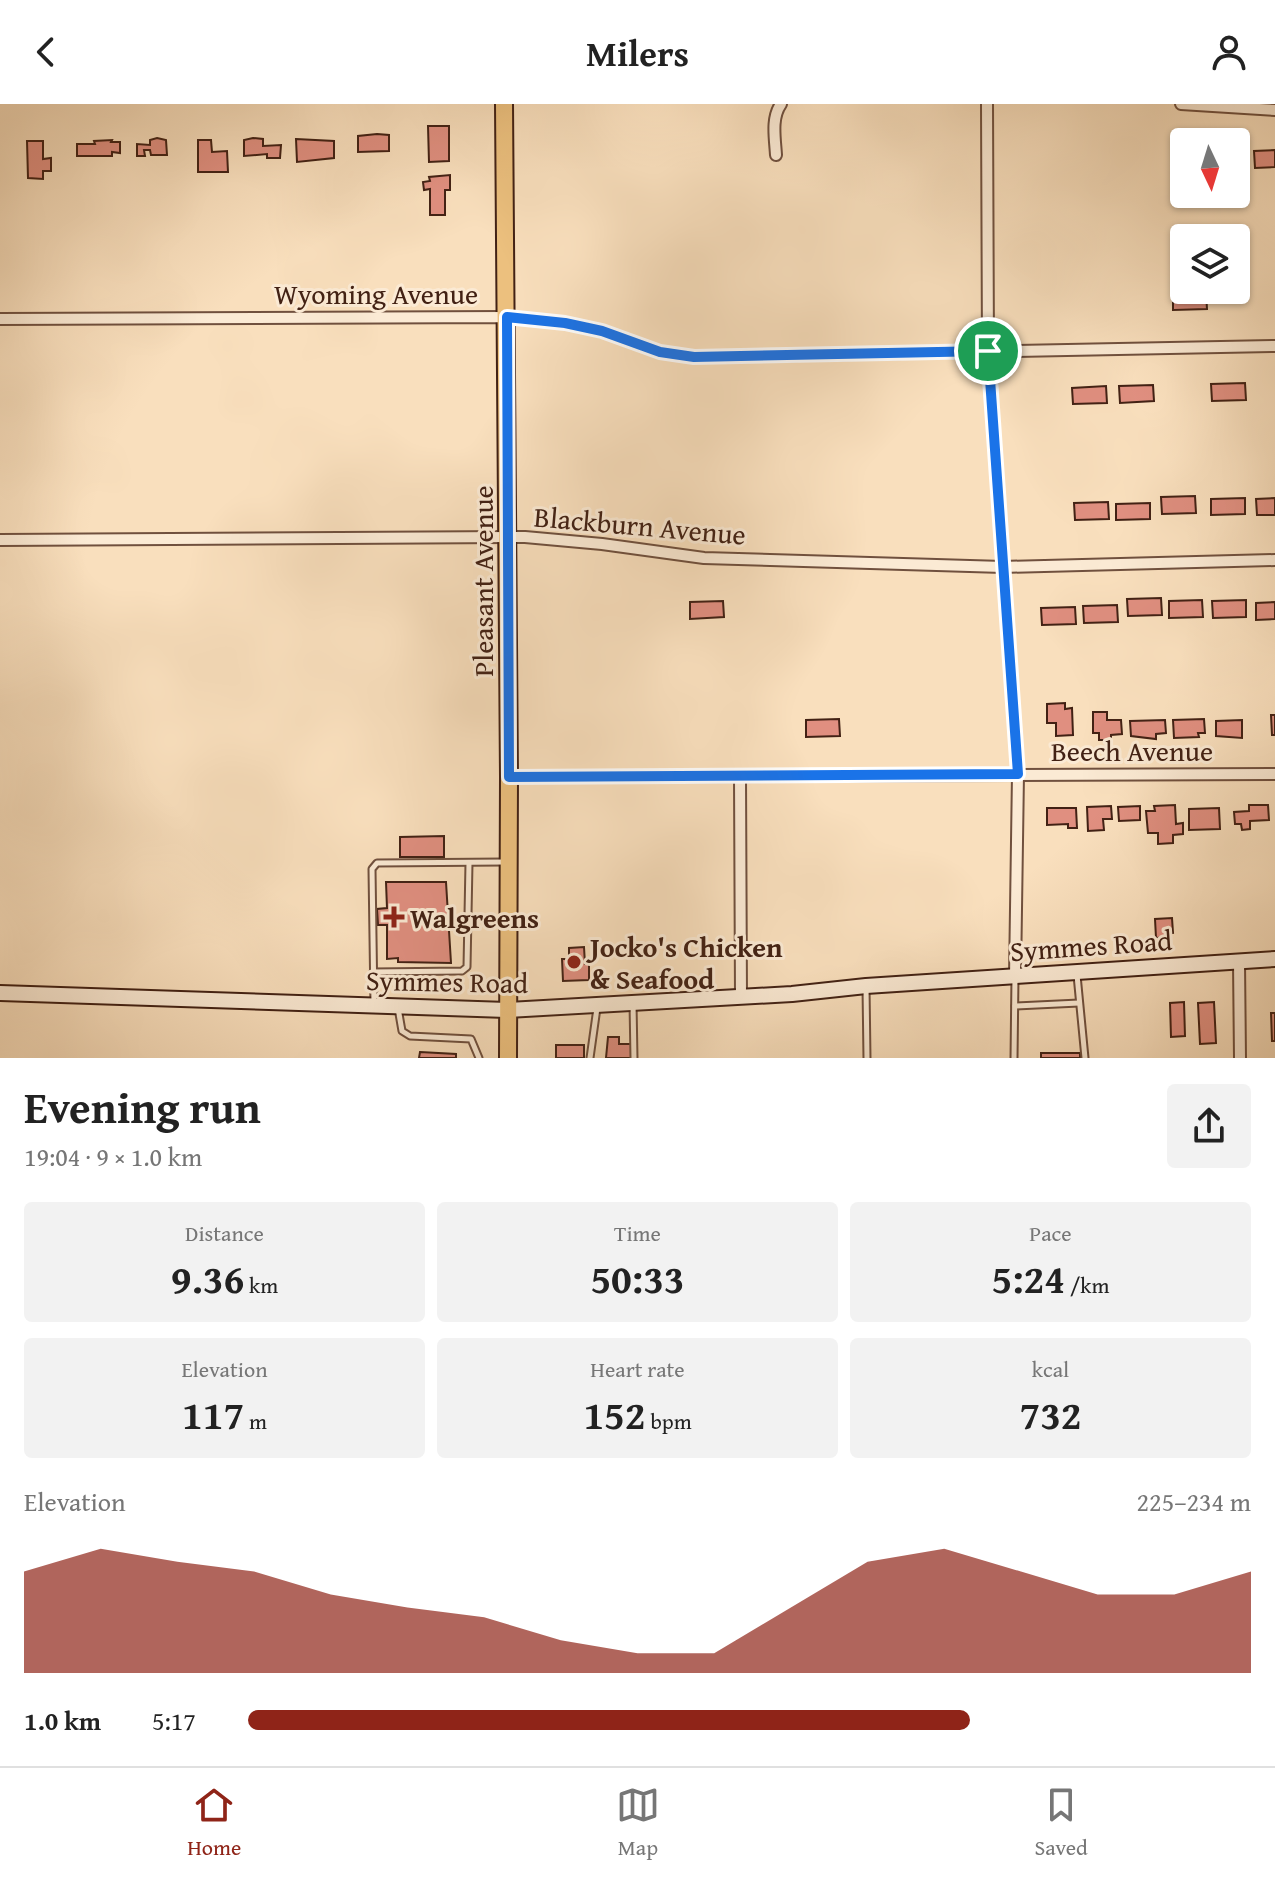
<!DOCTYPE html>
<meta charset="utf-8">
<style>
body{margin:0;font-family:"Gentium Book Plus",serif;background:#f2f2f2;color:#222;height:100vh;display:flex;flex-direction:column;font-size:30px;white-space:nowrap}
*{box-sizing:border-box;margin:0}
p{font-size:26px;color:#767676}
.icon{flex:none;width:44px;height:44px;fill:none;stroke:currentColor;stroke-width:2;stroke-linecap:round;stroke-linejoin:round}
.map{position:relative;height:954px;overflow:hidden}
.panel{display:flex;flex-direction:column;background:#fff;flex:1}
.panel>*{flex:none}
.needle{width:52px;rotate:176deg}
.fabs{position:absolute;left:1170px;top:24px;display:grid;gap:16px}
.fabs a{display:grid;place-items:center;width:80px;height:80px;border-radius:8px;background:#fff;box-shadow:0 2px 6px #0004;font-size:40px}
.pin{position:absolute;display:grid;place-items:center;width:68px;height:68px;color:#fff;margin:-34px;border:4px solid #fff;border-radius:50%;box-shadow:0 2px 8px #0007}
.round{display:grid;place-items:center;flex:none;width:84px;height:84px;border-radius:8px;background:#f2f2f2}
.summary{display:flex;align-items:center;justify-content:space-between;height:136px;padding:0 24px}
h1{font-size:44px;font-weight:600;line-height:60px}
.stats{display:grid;grid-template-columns:repeat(3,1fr);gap:12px;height:136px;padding:8px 24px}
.stats div{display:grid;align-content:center;border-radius:8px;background:#f2f2f2;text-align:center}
.stats b{font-size:40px;font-weight:600}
.stats small{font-size:22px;font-weight:400}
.stats p{font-size:22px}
.chart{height:224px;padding:16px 24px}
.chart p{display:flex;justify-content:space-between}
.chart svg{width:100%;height:144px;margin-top:8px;fill:#8f2418;opacity:.7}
ul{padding:0 24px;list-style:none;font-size:26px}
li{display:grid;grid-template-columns:128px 96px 1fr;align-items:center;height:60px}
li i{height:20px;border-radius:10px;background:#8f2418}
header{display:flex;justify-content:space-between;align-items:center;height:104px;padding:0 24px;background:#fff;font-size:36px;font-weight:600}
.dock{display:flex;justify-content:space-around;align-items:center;height:112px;border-top:2px solid #e0e0e0;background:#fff;font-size:22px;color:#767676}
.dock a{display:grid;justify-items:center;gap:4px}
.dock .on{color:#8f2418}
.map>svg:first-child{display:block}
.building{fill:#e08f80;stroke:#422114;stroke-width:2}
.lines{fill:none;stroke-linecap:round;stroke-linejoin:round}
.lane-casing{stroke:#70503e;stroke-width:9}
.street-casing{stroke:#70503e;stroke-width:14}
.secondary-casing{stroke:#422114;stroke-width:18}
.primary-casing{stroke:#422114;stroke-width:20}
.lane{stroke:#fbead4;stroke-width:5}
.street{stroke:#fbead4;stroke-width:10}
.secondary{stroke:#fbead4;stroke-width:14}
.primary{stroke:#ecc07e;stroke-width:16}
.route-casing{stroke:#fff;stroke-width:16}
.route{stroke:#1a73e8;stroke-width:10}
.poi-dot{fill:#8f2418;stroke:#fbead4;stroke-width:3}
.labels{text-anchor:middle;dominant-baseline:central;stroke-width:6;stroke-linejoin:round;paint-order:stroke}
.street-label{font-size:28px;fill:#422114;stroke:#fbead4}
.poi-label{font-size:28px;font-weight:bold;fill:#422114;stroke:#fbead4;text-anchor:start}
</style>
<header><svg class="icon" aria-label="back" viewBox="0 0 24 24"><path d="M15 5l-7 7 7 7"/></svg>Milers<svg class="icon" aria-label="person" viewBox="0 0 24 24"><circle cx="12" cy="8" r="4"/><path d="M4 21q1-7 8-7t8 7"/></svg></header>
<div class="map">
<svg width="1275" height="954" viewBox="0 0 1275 954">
<rect width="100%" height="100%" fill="#f9dfbd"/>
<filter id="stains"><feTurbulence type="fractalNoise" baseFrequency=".0025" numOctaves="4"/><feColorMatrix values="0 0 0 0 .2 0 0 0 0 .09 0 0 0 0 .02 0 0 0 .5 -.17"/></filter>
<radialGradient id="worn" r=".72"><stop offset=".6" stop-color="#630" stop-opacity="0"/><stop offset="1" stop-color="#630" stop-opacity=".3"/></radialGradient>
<!-- building -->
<g class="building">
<polygon points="428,22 449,22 449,57 429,58"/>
<polygon points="377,30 389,31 389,47 358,48 358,32"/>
<polygon points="157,34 166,36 167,51 151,51 150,46 144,46 145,52 137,52 137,40 150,41 150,36"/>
<polygon points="253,34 263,35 263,42 281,41 280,54 267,54 267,50 244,52 244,36"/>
<polygon points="296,35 334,37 334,54 297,58"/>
<polygon points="112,36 111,38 120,38 120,49 112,48 112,52 77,52 77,40 95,40 94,37"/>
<polygon points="198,36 211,36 212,48 227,47 228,68 198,68"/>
<polygon points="27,37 43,37 43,55 51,54 51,67 43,67 43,75 28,74"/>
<polygon points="1275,46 1275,63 1255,64 1254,47"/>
<polygon points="450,71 450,86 445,86 445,111 430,111 430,85 424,86 423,78 430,77 429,73"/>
<polygon points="1206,188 1207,205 1173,206 1173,189"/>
<polygon points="1245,279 1246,296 1212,297 1211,280"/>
<polygon points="1153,281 1154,297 1120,299 1119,282"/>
<polygon points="1106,282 1107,299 1073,300 1072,284"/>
<polygon points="1195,392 1196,409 1162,410 1161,393"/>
<polygon points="1245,394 1245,410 1211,411 1211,395"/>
<polygon points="1275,394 1275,411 1257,411 1256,395"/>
<polygon points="1108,398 1109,415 1075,416 1074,399"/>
<polygon points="1150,399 1150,415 1116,416 1116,400"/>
<polygon points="1161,494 1162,511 1128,512 1127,495"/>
<polygon points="1202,496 1203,513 1169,514 1169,497"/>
<polygon points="1246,496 1246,513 1213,514 1212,497"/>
<polygon points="723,497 724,513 690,515 690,498"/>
<polygon points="1275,498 1275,515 1256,516 1256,499"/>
<polygon points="1117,501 1118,518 1084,519 1083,502"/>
<polygon points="1075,503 1076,520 1042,521 1041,504"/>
<polygon points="1065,599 1065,605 1072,604 1073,631 1056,632 1056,619 1047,619 1047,600"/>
<polygon points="1093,608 1107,608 1107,616 1121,616 1122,630 1111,631 1111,636 1099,636 1099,629 1093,629"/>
<polygon points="1271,611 1275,611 1275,631 1272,631"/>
<polygon points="839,615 840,632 806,633 806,616"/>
<polygon points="1204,615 1205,629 1198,629 1199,633 1174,634 1173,616"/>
<polygon points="1165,616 1166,629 1156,630 1156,635 1131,632 1130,617"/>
<polygon points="1242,616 1242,634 1216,632 1216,617"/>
<polygon points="1175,701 1176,720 1183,719 1183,730 1173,731 1173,739 1158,740 1158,729 1148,729 1146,707 1155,707 1154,702"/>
<polygon points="1249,701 1268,701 1269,716 1250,717 1250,725 1242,726 1241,720 1235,720 1234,708 1249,707"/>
<polygon points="1111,702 1112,715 1103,715 1104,726 1088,727 1087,703"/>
<polygon points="1140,702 1140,716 1119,717 1118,703"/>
<polygon points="1047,704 1076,704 1077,724 1068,724 1068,720 1047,721"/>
<polygon points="1219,704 1220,725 1189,726 1189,705"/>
<polygon points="444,732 444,753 400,753 400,733"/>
<polygon points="386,778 446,778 451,859 398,858 398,854 387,855 387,821 378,821 377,805 387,804"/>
<polygon points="1172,814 1173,829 1166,830 1166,833 1156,834 1155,815"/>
<polygon points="584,843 585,860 589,860 589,876 563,877 562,855 569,855 569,844"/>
<polygon points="1184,898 1185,932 1171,933 1170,899"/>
<polygon points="1214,898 1216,939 1200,940 1198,899"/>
<polygon points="1271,909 1275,909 1275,937 1272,937"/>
<polygon points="608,933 619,933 619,940 631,940 631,954 606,954"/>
<rect x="556" y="941" width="28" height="13"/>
<polygon points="420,948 456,950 456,954 419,954"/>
<rect x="1041" y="949" width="39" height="5"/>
</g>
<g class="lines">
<defs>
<g id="lane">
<polyline points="373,868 462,867 467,863 469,759"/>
<polyline points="1077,871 1085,954"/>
<polyline points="866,883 867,954"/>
<polyline points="633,899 634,954"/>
<polyline points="374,901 372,765 377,759 504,758"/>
<polyline points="1015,902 1079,899"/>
<polyline points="398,904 402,927 410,932 471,935 479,954"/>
<polyline points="590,954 597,904"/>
<polyline points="1014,954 1015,873"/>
</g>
<g id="street">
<polyline points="987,0 988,247 1018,670 1015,872"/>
<polyline points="1181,0 1275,6"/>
<path d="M776 51C775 34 771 14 781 0"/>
<polyline points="0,215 507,213 565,219 602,227 660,248 694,253 1275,242"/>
<polyline points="0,436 525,433 602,440 704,454 1003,463 1275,456"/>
<polyline points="509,673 1275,670"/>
<polyline points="740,673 741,893"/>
<polyline points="1239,858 1240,954"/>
</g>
<polyline id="secondary" points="0,889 507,906 792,890 866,882 1275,855"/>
<polyline id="primary" points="504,0 509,673 508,954"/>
</defs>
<!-- lane casing -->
<use href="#lane" class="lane-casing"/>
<!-- street casing -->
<use href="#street" class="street-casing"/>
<!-- secondary casing -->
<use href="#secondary" class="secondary-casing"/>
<!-- primary casing -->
<use href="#primary" class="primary-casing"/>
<!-- lane -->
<use href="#lane" class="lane"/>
<!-- street -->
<use href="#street" class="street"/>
<!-- secondary -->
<use href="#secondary" class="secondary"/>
<!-- primary -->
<use href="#primary" class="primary"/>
</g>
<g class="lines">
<defs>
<polygon id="route" points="507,213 565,219 602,227 660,248 694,253 988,247 1018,670 509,673"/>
</defs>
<!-- route casing -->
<use href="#route" class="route-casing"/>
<!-- route -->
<use href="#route" class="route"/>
</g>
<!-- markers -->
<g class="poi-dot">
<path d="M390 801h8v8h8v8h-8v8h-8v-8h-8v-8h8z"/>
<circle cx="574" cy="858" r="8"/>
</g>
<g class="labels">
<!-- street labels -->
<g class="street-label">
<text x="376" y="189">Wyoming Avenue</text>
<text transform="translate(640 421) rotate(5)">Blackburn Avenue</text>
<text transform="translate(482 477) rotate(-90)">Pleasant Avenue</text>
<text x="1132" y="646">Beech Avenue</text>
<text transform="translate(1091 841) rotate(-4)">Symmes Road</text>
<text transform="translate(447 877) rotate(1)">Symmes Road</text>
</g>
<!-- poi labels -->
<g class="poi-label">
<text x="410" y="813">Walgreens</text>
<text x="590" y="842">Jocko's Chicken<tspan x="590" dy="32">&amp; Seafood</tspan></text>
</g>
</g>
<rect width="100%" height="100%" filter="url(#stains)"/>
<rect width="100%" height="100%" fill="url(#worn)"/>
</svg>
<div class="fabs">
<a><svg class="needle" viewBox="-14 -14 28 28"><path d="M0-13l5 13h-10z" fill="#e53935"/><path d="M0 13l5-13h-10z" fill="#767676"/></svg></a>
<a><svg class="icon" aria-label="layers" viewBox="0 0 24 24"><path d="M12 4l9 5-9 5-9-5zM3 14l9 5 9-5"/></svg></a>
</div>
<div class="pin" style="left:988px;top:247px;background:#1e9e55"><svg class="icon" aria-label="arrive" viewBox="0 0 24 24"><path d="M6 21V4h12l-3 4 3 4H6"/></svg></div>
</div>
<section class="panel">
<div class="summary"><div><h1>Evening run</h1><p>19:04 · 9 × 1.0 km</p></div><a class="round"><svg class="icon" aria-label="share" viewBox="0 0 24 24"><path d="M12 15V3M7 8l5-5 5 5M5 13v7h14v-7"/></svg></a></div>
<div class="stats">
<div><p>Distance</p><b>9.36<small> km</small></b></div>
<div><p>Time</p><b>50:33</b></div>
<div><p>Pace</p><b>5:24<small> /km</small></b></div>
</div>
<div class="stats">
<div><p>Elevation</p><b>117<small> m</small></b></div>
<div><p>Heart rate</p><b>152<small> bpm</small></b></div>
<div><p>kcal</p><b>732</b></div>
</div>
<div class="chart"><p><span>Elevation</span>225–234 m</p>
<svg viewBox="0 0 160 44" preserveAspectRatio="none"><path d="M0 44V13L10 6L20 10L30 13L40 20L50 24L60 27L70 34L80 38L90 38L100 24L110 10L120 6L130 13L140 20L150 20L160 13V44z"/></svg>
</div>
<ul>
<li><b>1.0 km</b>5:17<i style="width:72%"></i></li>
</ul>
</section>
<nav class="dock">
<a class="on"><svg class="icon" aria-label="home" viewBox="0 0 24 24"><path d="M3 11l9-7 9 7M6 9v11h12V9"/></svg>Home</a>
<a><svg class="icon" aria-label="map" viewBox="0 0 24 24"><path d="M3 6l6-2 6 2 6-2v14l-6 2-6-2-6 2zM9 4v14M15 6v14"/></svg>Map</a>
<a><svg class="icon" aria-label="saved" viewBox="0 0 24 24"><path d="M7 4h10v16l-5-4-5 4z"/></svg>Saved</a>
</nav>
